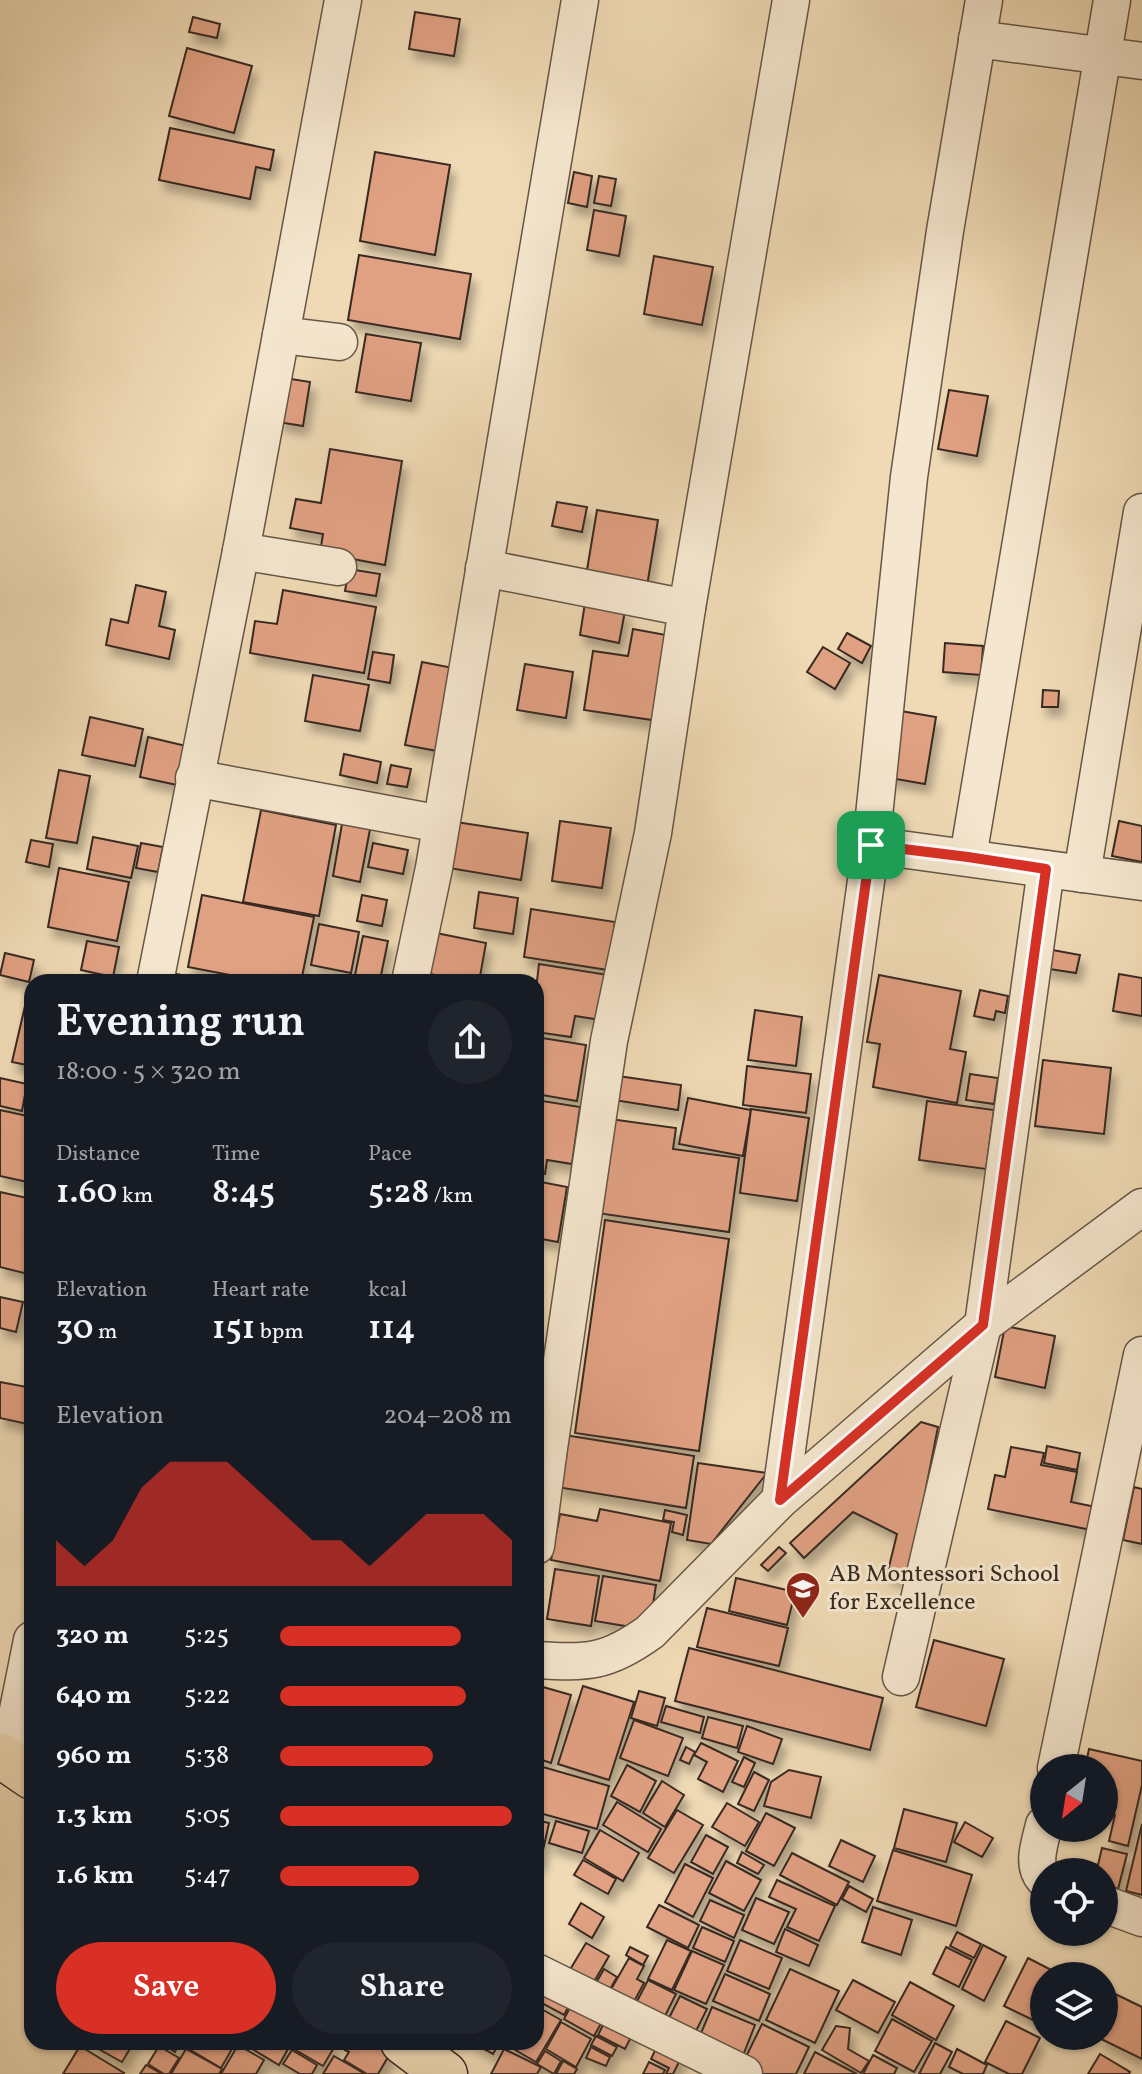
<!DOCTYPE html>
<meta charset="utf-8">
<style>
body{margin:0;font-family:Vollkorn,serif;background:#20242c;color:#f1f3f6;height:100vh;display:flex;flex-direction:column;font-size:30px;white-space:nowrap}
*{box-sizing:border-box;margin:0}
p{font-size:26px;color:#9ea1a6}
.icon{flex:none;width:44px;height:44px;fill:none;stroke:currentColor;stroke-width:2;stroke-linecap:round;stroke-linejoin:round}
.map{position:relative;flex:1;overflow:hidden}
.drawer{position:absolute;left:24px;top:974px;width:520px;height:1076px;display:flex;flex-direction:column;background:#171b24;border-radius:24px;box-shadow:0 2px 6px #0004}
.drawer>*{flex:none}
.needle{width:52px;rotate:210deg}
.buttons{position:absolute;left:1030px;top:1754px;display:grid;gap:16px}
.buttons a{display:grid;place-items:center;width:88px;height:88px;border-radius:50%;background:#171b24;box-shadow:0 2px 6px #0004;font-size:40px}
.pin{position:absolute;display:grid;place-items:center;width:68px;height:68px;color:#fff;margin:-34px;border-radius:16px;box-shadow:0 4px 12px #0006}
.round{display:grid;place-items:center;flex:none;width:84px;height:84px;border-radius:42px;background:#20242c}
.headline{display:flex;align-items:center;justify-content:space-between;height:136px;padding:0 32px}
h1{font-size:44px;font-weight:600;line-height:60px}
.metrics{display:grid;grid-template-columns:repeat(3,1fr);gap:12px;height:136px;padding:8px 32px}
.metrics div{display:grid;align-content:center}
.metrics b{font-size:34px;font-weight:600}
.metrics small{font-size:22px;font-weight:400}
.metrics p{font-size:22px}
.chart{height:224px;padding:16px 32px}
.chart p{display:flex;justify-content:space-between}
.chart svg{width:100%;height:144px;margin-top:8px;fill:#d93025;opacity:.7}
.button{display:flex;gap:16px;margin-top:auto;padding:16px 32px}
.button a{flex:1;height:92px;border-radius:48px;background:#d93025;color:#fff;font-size:32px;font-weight:600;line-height:92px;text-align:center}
.button a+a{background:#20242c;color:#f1f3f6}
ul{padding:0 32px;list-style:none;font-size:26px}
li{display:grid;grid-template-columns:128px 96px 1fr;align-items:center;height:60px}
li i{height:20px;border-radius:10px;background:#d93025}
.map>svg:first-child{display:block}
.building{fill:#e0a082;stroke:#382a22;stroke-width:2;filter:url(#shadow)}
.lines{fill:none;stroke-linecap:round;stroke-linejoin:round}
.minor-casing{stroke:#665647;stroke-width:39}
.major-casing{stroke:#382a22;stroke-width:47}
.minor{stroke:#f5e7cf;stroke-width:36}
.major{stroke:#efdab5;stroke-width:44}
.route-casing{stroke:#fff;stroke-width:16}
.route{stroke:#d93025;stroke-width:10}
.labels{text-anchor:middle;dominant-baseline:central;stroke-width:6;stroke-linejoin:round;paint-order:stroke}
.poi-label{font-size:24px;fill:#382a22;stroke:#f5e7cf;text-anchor:start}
</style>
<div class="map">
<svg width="1142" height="2074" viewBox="0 0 1142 2074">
<defs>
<filter id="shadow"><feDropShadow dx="5" dy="9" stdDeviation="4" flood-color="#0004"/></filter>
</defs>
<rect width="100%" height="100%" fill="#efdab5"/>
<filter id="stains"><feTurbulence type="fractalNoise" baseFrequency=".0025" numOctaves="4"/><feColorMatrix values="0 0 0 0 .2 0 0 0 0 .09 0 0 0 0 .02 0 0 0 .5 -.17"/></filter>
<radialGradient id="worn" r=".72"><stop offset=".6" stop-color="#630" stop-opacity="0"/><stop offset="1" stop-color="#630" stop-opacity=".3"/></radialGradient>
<!-- building -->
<g class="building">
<polygon points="415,12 460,19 454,56 409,49"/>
<polygon points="193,17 220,24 217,38 189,32"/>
<polygon points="187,48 252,66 234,133 169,116"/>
<polygon points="170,128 274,150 270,170 256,167 250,199 159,180"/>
<polygon points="375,152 450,165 435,255 360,241"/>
<polygon points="574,172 592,176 587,207 568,203"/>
<polygon points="599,176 616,179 611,206 594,203"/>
<polygon points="594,210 626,216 619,256 587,250"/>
<polygon points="359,255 471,274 460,339 348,320"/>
<polygon points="654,256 713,267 702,325 644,314"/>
<polygon points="366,334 421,343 411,401 356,392"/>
<polygon points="285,378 310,382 303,426 278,422"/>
<polygon points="949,390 988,396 977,456 938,449"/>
<polygon points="330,449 402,461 385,565 320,553 323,534 290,528 296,499 321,503"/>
<polygon points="557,502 587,507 582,532 552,526"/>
<polygon points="597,510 658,520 647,586 586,576"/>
<polygon points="349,569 380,574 376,596 345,591"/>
<polygon points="136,585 166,592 159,626 175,630 169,659 106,645 111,619 128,623"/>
<polygon points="283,590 376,607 364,673 250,653 255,621 277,624"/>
<polygon points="585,603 625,611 619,643 580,635"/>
<polygon points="633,629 666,635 652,720 584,710 593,651 628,656"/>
<polygon points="847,633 871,646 862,663 838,649"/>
<polygon points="945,643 983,646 981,675 943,672"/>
<polygon points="823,647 850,663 835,689 807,672"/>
<polygon points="373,652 394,655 390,683 368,679"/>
<polygon points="422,662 453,668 437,751 405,745"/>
<polygon points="525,664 573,672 566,718 517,710"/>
<polygon points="313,675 369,685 360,731 305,721"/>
<polygon points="1043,690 1059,691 1058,707 1042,707"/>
<polygon points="889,709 936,717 925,784 879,776"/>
<polygon points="90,717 143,729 135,766 82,755"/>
<polygon points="148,737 186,746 177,785 140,777"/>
<polygon points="344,754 381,762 377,783 340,775"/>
<polygon points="391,765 411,769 407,787 387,784"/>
<polygon points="59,770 90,776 77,843 46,838"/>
<polygon points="261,810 336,825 319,916 243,902"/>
<polygon points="343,818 371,824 360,882 333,876"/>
<polygon points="560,821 611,828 602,888 552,881"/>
<polygon points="1119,821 1142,826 1142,862 1112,856"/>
<polygon points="456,822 528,833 521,880 449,868"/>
<polygon points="93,837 138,846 131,878 87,869"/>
<polygon points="31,840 53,844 49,867 26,862"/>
<polygon points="141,843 163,847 158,872 136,868"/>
<polygon points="373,843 408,850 403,874 368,867"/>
<polygon points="59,868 129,882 117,941 48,927"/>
<polygon points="479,892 518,898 513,934 474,928"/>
<polygon points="202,895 314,917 301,982 267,982 188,967"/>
<polygon points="362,895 387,900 382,926 357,921"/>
<polygon points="531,909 615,922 608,970 524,957"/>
<polygon points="319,924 359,932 351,973 311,965"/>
<polygon points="436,933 486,943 479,982 429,974"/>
<polygon points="363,936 388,941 380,980 355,975"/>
<polygon points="87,941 119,947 113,977 81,970"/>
<polygon points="1047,949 1080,955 1076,973 1043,968"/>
<polygon points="5,953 34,960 29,982 0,975"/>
<polygon points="539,964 608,975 601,1020 575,1016 571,1037 536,1032 536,982 514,982 514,978 537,981"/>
<polygon points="171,973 217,982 169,982"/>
<polygon points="1119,974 1142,978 1142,1016 1113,1011"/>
<polygon points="879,975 961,991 950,1049 966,1052 957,1103 873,1087 880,1044 867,1042"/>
<polygon points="980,990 1008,996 1005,1013 996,1011 994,1020 974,1016"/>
<polygon points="25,1006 32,1008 32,1066 12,1062"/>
<polygon points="755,1010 802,1017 796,1066 748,1060"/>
<polygon points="536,1037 586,1045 577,1101 536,1094"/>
<polygon points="1043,1060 1111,1068 1104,1134 1035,1126"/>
<polygon points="747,1066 811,1074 806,1113 743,1105"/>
<polygon points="970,1074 998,1078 994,1104 966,1100"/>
<polygon points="618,1076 681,1085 678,1110 614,1100"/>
<polygon points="0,1078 27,1084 22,1111 0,1106"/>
<polygon points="688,1098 751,1110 743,1156 679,1144"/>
<polygon points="536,1100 580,1107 572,1164 547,1160 545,1174 536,1173"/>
<polygon points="927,1101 994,1110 986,1169 919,1160"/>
<polygon points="751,1109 809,1118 797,1201 740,1193"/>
<polygon points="0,1110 32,1117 32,1183 0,1176"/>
<polygon points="610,1119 676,1128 673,1149 739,1158 729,1232 597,1213"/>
<polygon points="536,1181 567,1187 558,1242 536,1238"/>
<polygon points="0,1192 32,1199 32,1275 0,1267"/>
<polygon points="605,1220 729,1239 699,1451 575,1433"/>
<polygon points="0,1297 23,1302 16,1332 0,1328"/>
<polygon points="1005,1326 1055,1336 1045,1388 995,1377"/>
<polygon points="0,1382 32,1388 32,1425 0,1418"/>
<polygon points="921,1422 938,1427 908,1580 887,1575 897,1534 853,1512 804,1558 790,1543"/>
<polygon points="565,1435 694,1456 686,1508 557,1487"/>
<polygon points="1047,1446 1080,1453 1077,1470 1044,1463"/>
<polygon points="1011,1447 1044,1453 1041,1465 1077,1472 1071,1502 1096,1507 1091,1530 988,1509 995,1475 1005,1477"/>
<polygon points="698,1463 767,1473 711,1544 687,1540"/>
<polygon points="1134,1487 1142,1489 1142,1544 1123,1540"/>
<polygon points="600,1509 671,1523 660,1581 551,1560 560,1514 597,1521"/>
<polygon points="665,1510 687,1515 683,1535 672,1532 674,1522 663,1520"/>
<polygon points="779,1547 786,1553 768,1571 761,1565"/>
<polygon points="555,1569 599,1576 591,1626 547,1619"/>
<polygon points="603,1576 656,1585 649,1630 595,1621"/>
<polygon points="736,1578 795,1592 787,1625 729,1611"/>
<polygon points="707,1608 788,1628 779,1666 697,1647"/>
<polygon points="934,1640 1004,1659 986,1726 916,1707"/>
<polygon points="689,1648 883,1698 870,1750 675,1701"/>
<polygon points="536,1685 571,1695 551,1763 536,1758"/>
<polygon points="583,1686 634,1702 609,1780 558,1764"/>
<polygon points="639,1691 665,1698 657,1726 631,1718"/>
<polygon points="666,1706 704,1717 700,1733 661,1722"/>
<polygon points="708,1717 743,1726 737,1748 702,1738"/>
<polygon points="634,1720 683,1738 668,1776 620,1758"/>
<polygon points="747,1726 782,1739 773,1764 738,1752"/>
<polygon points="701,1743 738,1761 723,1792 698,1779 707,1762 694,1755"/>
<polygon points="686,1747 695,1752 689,1764 680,1760"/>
<polygon points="1089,1749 1142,1761 1142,1785 1128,1846 1109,1841 1115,1815 1104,1812 1104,1768 1085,1768"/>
<polygon points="744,1757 755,1763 744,1787 732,1782"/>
<polygon points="536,1765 609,1786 597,1829 536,1812"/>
<polygon points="627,1765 656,1781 640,1812 611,1796"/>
<polygon points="789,1770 821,1777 811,1818 764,1806 771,1782"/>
<polygon points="754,1772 769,1780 754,1811 738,1804"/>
<polygon points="662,1781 684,1795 665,1827 643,1813"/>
<polygon points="617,1802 661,1829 648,1852 603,1825"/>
<polygon points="727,1803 759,1822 745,1846 712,1827"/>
<polygon points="904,1809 957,1823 946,1862 894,1848"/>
<polygon points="677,1810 703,1825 674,1873 648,1858"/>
<polygon points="766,1813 795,1828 774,1866 746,1851"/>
<polygon points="536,1820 549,1823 540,1864 536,1863"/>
<polygon points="556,1821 589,1831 582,1853 549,1843"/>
<polygon points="965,1822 993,1838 982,1857 954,1842"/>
<polygon points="1142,1824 1142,1895 1126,1891"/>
<polygon points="600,1830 639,1853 623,1881 584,1858"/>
<polygon points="706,1835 728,1847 713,1874 691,1862"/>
<polygon points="841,1840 875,1856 863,1882 829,1866"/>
<polygon points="1102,1848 1127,1854 1118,1889 1104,1885 1104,1872 1082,1872 1085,1861 1098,1865"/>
<polygon points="893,1850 972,1875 956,1926 877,1901"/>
<polygon points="742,1852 764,1865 758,1874 737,1863"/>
<polygon points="792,1853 849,1882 837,1905 780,1875"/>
<polygon points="583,1860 616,1879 608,1894 574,1875"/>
<polygon points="726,1861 761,1880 744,1911 709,1893"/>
<polygon points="685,1864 713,1878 693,1917 665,1902"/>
<polygon points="777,1880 835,1906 819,1941 787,1927 796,1909 769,1897"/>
<polygon points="849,1886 873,1899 866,1912 842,1899"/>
<polygon points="756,1898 789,1912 774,1944 742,1930"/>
<polygon points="710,1900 744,1915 734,1938 700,1921"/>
<polygon points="581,1903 604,1917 592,1938 569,1924"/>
<polygon points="659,1905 699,1925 688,1948 647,1927"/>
<polygon points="873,1907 912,1920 901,1955 862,1942"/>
<polygon points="702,1927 734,1941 725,1962 693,1948"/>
<polygon points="785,1929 818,1945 809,1966 776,1952"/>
<polygon points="957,1932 981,1944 974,1958 950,1946"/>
<polygon points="667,1940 691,1951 672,1990 648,1979"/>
<polygon points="740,1940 782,1958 769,1989 727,1971"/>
<polygon points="586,1943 609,1956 588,1992 565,1978"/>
<polygon points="983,1945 1006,1957 984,2001 962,1989"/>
<polygon points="630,1947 648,1956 643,1965 626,1955"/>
<polygon points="946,1947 972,1960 959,1987 933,1974"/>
<polygon points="692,1951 724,1965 706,2004 674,1990"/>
<polygon points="629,1958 644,1966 637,1979 644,1983 629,2011 606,1998"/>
<polygon points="1028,1958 1061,1975 1044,1976 1044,2008 1037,2022 1004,2006"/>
<polygon points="604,1969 617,1977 605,1998 592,1990"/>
<polygon points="790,1969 839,1991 815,2043 766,2020"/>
<polygon points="725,1974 770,1994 759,2021 713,2001"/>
<polygon points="648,1980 676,1994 660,2026 632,2011"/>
<polygon points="853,1980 895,2002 878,2033 836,2010"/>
<polygon points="910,1982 954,2006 936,2040 892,2015"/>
<polygon points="536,1989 575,1995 564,2015 536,2000"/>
<polygon points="1107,1990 1142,2007 1142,2059 1095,2036 1104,2036 1104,1996"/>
<polygon points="577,1994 608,2011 594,2036 564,2019"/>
<polygon points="680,1996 707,2009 692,2039 665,2026"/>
<polygon points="536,2006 561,2020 536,2062 505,2044 506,2042 536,2042"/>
<polygon points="712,2007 755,2025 740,2063 696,2045"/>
<polygon points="608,2015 635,2029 625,2049 598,2035"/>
<polygon points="892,2019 932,2041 914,2072 875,2051"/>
<polygon points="1006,2021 1040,2038 1022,2074 1009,2074 985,2062"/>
<polygon points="561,2022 591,2039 576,2067 546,2049"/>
<polygon points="762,2024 809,2047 796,2074 756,2074 741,2067"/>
<polygon points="836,2026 850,2028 848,2049 869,2061 861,2073 822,2050"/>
<polygon points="596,2036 617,2047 612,2056 591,2045"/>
<polygon points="86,2042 134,2042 122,2062"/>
<polygon points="160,2042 180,2042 175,2052"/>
<polygon points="183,2042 236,2042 221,2068 182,2045"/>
<polygon points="245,2042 292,2042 279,2065 244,2044"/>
<polygon points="297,2042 327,2042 335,2046 323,2066 294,2049"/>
<polygon points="350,2042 374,2042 391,2052 378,2074 367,2074 344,2060 349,2052 345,2050"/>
<polygon points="471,2042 500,2042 493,2054"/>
<polygon points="935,2043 952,2052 940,2074 919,2074"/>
<polygon points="658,2044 682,2056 673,2074 666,2074 669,2068 651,2059"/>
<polygon points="238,2045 264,2060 256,2074 221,2074"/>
<polygon points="80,2046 124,2073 123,2074 63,2074"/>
<polygon points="159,2046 179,2058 169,2074 164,2074 148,2064"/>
<polygon points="591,2047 610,2057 606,2066 586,2058"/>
<polygon points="186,2049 222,2069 219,2074 171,2074"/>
<polygon points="504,2049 541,2067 537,2074 491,2074"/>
<polygon points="957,2049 987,2065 983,2074 963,2074 949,2067"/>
<polygon points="292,2050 317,2065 312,2074 300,2074 283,2064"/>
<polygon points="545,2051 561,2061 554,2074 537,2064"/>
<polygon points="815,2052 857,2074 804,2074"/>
<polygon points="1100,2054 1130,2072 1129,2074 1088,2074"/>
<polygon points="873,2055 897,2068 894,2074 863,2074"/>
<polygon points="334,2056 365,2074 323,2074"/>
<polygon points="563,2061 577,2069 574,2074 556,2074"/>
<polygon points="649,2062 665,2070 663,2074 643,2074"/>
<polygon points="146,2065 162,2074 140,2074"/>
</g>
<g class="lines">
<defs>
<g id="minor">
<polyline points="977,39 1142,61"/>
<polyline points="281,335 339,342"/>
<polyline points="241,551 338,567"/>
<polyline points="484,568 687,608"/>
<polyline points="194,778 441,824"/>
<polyline points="871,845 909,477 945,231 984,0"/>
<polyline points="968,857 1112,0"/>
<polyline points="1082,874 1142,512"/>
<polyline points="155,982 241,551 343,0"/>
<polyline points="410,982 434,868 580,0"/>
<polyline points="536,1452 548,1455 609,1041 653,833 687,608 791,0"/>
<polyline points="780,1500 871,845 1142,882"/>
<polyline points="536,1546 548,1455"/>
<path d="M536 1660C588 1663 607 1663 650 1632L780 1500 983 1325 1142 1207"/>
<polyline points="901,1677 983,1325 1046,869"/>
<polyline points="8,1760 32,1640"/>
<polyline points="1056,1768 1142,1355"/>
<path d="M1044 1825C1040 1843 1031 1864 1044 1879"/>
<polyline points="1104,1904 1142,1918"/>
<polyline points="536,1972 744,2074"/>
</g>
<g id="major">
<polyline points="0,1755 32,1777"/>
<polyline points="403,2042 445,2074"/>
</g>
</defs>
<!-- minor casing -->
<use href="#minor" class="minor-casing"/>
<!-- major casing -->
<use href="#major" class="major-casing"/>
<!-- minor -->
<use href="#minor" class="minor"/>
<!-- major -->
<use href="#major" class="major"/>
</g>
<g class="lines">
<defs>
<polygon id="route" points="871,845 968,857 1046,869 983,1325 780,1500"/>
</defs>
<!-- route casing -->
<use href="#route" class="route-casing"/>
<!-- route -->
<use href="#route" class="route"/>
</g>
<!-- icons -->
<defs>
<symbol id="school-pin" viewBox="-11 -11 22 30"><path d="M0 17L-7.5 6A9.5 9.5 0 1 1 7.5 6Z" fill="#8f2418" stroke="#f5e7cf"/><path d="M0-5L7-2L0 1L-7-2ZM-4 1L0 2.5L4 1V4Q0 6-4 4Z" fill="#fff"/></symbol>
</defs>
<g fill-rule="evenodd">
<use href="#school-pin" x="783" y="1569" width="40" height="54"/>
</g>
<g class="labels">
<!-- poi labels -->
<g class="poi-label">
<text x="829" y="1575">AB Montessori School<tspan x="829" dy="28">for Excellence</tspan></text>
</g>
</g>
<rect width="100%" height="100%" filter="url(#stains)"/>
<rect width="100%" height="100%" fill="url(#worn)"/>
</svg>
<div class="buttons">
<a><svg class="needle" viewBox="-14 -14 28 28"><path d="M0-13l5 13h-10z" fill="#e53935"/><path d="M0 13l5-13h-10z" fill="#9ea1a6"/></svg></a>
<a><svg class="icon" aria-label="locate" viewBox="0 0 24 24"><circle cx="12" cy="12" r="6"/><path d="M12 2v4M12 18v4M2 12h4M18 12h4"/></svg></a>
<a><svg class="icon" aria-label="layers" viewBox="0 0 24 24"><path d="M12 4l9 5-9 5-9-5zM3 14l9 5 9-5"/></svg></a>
</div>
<div class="pin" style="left:871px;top:845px;background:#1e9e55"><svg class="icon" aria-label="arrive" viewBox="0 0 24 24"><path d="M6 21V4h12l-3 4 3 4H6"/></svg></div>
<section class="drawer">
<div class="headline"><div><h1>Evening run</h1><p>18:00 · 5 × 320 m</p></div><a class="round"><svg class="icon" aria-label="share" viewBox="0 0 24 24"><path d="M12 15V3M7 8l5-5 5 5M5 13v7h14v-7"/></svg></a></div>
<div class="metrics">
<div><p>Distance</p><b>1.60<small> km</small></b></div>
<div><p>Time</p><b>8:45</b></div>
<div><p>Pace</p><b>5:28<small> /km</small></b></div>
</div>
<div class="metrics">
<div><p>Elevation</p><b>30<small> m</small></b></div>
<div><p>Heart rate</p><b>151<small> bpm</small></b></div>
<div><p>kcal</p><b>114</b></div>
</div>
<div class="chart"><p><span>Elevation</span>204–208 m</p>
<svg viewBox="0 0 160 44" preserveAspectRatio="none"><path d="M0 44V30L10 38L20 30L30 14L40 6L50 6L60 6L70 14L80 22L90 30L100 30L110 38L120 30L130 22L140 22L150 22L160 30V44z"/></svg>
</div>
<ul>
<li><b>320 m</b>5:25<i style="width:78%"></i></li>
<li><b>640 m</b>5:22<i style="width:80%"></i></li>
<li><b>960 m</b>5:38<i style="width:66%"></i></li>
<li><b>1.3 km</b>5:05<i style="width:100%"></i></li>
<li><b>1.6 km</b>5:47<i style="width:60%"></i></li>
</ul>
<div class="button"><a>Save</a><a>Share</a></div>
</section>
</div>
